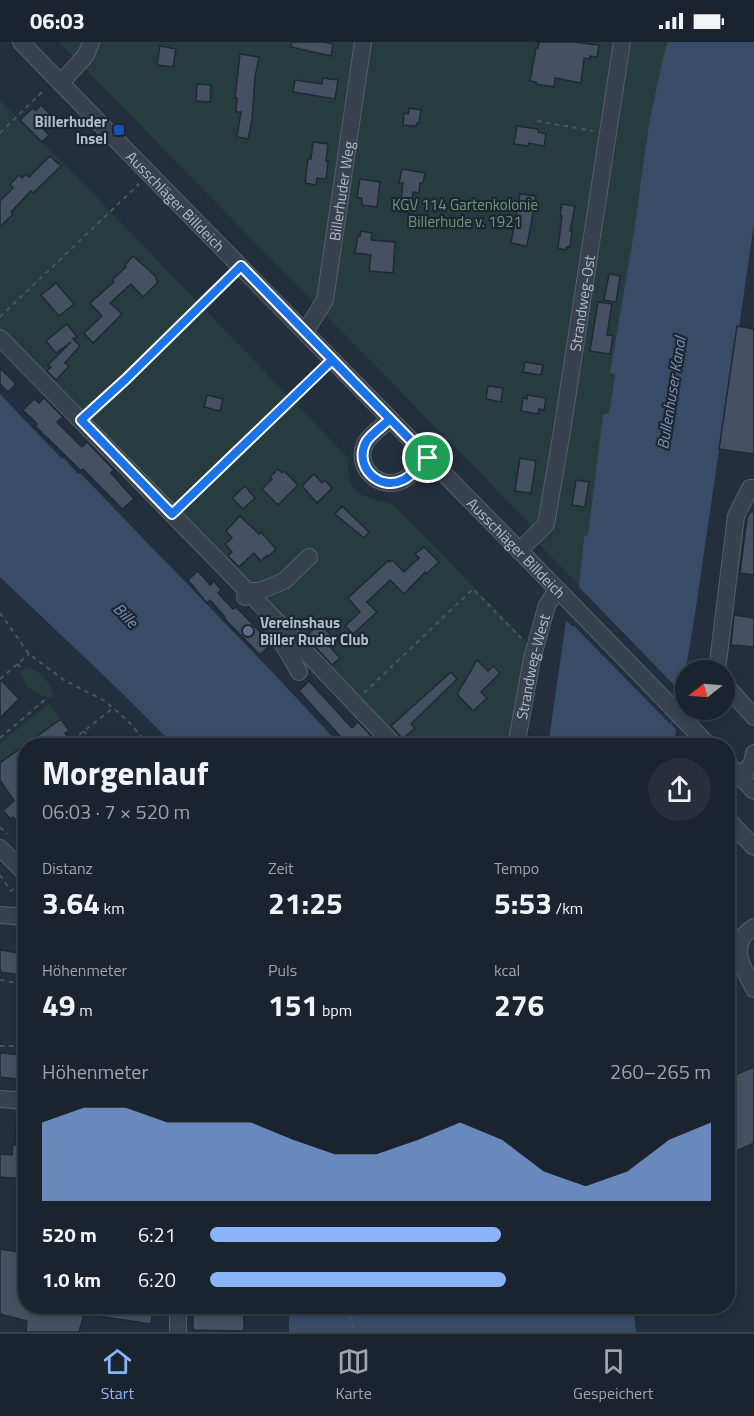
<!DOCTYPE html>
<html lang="de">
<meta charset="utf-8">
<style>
body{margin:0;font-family:"Titillium Web",sans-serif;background:#282f3a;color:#f1f3f6;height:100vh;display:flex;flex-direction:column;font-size:22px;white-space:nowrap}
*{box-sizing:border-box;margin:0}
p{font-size:20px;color:#a0a4aa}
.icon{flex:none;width:33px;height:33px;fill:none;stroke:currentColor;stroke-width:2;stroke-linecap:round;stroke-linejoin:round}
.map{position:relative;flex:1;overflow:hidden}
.side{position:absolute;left:18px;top:696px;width:717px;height:576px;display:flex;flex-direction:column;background:#1b232e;border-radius:24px;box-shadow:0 3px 9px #0003,0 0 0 2px #39404a}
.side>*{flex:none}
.needle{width:39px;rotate:253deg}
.controls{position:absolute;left:675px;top:618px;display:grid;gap:12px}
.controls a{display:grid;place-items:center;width:60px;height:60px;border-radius:50%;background:#1b232e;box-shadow:0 3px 9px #0003,0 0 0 2px #39404a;font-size:30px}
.pin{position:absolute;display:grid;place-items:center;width:51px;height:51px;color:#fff;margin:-26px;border:3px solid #fff;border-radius:50%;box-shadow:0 2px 6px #0007}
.round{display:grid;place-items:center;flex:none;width:63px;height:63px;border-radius:32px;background:#282f3a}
.headline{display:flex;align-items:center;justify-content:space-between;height:102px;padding:0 24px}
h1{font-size:33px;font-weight:700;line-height:45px}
.metrics{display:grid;grid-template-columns:repeat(3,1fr);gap:9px;height:102px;padding:6px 24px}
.metrics div{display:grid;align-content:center}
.metrics b{font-size:30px;font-weight:700}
.metrics small{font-size:16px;font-weight:400}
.metrics p{font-size:16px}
.chart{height:168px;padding:12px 24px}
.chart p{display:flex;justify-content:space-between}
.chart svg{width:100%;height:108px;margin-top:6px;fill:#8ab4f8;opacity:.7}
ul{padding:0 24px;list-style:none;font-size:20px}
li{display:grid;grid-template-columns:96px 72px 1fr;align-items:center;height:45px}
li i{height:15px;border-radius:8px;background:#8ab4f8}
.status{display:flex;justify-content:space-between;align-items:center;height:42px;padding:0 30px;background:#1b232e;direction:ltr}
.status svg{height:16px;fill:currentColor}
.menu{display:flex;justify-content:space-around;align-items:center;height:84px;border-top:2px solid #39404a;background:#1b232e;font-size:16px;color:#a0a4aa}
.menu a{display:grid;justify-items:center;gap:3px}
.menu .active{color:#8ab4f8}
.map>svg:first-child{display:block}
.green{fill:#263c3f}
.water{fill:#394c67}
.pier{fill:#242f3e}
.building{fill:#455162;stroke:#1f2835;stroke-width:1.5}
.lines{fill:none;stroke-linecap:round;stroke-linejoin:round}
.minor-casing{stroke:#565f6c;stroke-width:18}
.path{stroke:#44595c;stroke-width:2;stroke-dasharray:4.5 4.5;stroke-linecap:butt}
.minor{stroke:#38414e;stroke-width:16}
.route-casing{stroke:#fff;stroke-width:12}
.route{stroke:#1a73e8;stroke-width:8}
.transit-dot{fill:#1a4fb4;stroke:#1d2633;stroke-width:2}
.service-dot{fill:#5c6f8a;stroke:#1d2633;stroke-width:2}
.labels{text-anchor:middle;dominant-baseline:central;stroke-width:4.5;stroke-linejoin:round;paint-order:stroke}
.poi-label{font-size:15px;font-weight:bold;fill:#b4bcc9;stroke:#1d2633;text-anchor:end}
.street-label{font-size:15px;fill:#b4bcc9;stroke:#1d2633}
.park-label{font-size:15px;fill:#6b9a76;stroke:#1d2633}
.water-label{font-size:16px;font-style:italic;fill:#7c92b1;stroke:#1d2633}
</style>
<div class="status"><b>06:03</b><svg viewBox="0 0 49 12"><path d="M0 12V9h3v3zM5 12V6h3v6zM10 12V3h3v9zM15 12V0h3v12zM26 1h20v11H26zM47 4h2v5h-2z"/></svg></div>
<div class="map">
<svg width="754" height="1290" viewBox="0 0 754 1290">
<rect width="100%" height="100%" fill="#242f3e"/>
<!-- green -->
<g class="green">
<polygon points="59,0 668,0 664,11 649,81 633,196 611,331 615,331 609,371 596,431 588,493 584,495 579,543 526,489 531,483"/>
<path d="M0 59 77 135 349 417C345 434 352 452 370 456 378 459 385 459 393 462L532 605 520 703H389L0 304Z"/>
<path d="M26 624C41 629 51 640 53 656 36 654 26 647 21 630Z"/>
<polygon points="49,662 61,677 0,721 0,701"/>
</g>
<!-- water -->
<g class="water">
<polygon points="668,0 754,0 754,182 739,285 737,285 695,572 682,650 676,646 672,683 676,688 674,703 548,704 566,579 573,585 579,543 584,495 588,493 603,373 609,371 615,332 610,331 633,196 649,81 664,11"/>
<polygon points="0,352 62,417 64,416 78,432 80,431 275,633 340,703 174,703 120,649 0,535"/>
<polygon points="289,1265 633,1265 636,1290 289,1290"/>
</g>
<!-- pier -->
<polygon class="pier" points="578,544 676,645 671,683 572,582"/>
<!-- building -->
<g class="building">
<polygon points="292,0 323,0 333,2 331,14 291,5"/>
<polygon points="539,0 574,0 599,3 597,15 590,14 590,17 584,16 581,41 555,36 554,45 536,42 536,40 530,39 536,6 538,6"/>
<polygon points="160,4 176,7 173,25 157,23"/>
<polygon points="240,12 259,15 255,35 252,78 248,97 237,95 241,70 236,70 237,56 235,56"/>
<polygon points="323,36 338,38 335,57 293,50 295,38 322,42"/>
<polygon points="197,42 211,43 210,60 196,59"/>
<polygon points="41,63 52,74 41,85 49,93 42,100 20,78 33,66 36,69"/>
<polygon points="409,66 421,68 419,81 417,81 416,84 403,83 404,71 408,72"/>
<polygon points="517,84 538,87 538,90 546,92 544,104 529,101 528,104 514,102"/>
<polygon points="313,100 328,102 326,119 328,119 326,137 317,136 316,143 305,141 308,117 311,117"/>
<polygon points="50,114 61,124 33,151 31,149 11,170 13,172 0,185 0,159 13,146 10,142 19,133 22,136 26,132 29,135"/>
<polygon points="402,127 425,131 423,141 420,141 419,151 413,150 411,171 400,170 403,141 399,141"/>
<polygon points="360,137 380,140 377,165 362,163 362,156 357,156"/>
<polygon points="520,152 536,154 527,204 511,201"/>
<polygon points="562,162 575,164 570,189 572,189 570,205 567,205 566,208 558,206 562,174 560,174"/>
<polygon points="361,189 372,191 371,198 395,200 393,231 369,229 371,213 355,211 358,194 360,194"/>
<polygon points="133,214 148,227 157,236 156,237 158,240 143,255 131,242 110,261 122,272 93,301 84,291 102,274 90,261 114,240 112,238 126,225 125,223"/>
<polygon points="609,232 620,234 616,260 604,258"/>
<polygon points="56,241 74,262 59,274 41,253"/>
<polygon points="598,260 612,262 607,293 613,294 610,312 590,309"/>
<polygon points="67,282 77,295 73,297 80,304 65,321 69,324 56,338 47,329 51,325 48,323 71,300 56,311 46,299"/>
<polygon points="737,284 754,287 754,412 719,407"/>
<polygon points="525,320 543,323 541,333 523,330"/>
<polygon points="0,326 16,342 8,350 0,342"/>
<polygon points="488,344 503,346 501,360 486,357"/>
<polygon points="207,353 223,357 220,369 204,365"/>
<polygon points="527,353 546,356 544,368 539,367 538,372 521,369 523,356 527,357"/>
<polygon points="44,356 63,375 57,380 82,405 87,400 114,428 111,431 134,457 122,467 83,427 81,429 35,384 37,382 23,368 34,357 39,361"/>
<polygon points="520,416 536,419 531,451 515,449"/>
<polygon points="278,427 282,431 284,429 298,443 278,463 262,447 272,437 270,435"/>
<polygon points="314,432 322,441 325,438 332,446 317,461 302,444"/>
<polygon points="576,438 589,440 585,465 572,463"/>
<polygon points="245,444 255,456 243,467 232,456"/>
<polygon points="342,464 369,490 364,496 335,472"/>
<polygon points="750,470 754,470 754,533 740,531 747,476"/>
<polygon points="240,474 259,492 261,490 276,507 268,515 267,513 261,519 254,511 239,525 228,514 232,510 225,502 232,496 226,489"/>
<polygon points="424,505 439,520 426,532 425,530 404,552 390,538 367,560 377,570 353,592 345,584 360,570 348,556 388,519 390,520 392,518 404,530 419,516 415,512"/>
<polygon points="198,529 210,543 214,539 221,548 218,551 233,567 236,565 264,594 270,603 260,613 224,576 225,575 210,558 207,561 188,538"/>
<polygon points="734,573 754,576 754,605 731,603"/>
<polygon points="319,581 331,593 325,599 340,616 332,623 306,595"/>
<polygon points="477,618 488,629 493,624 500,631 481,650 487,656 473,669 457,652"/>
<polygon points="451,630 457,637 411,682 415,686 403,697 391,684"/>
<polygon points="0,637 19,657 0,676"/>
<polygon points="309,639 352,686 358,680 375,698 370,704 349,704 299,649"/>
<polygon points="61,677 69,689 65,691 68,695 62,699 65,704 26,704 26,775 19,781 13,775 11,777 3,769 14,759 0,738 0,721"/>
<polygon points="0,908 26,912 26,934 0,930"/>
<polygon points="0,1011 26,1013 26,1038 0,1035"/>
<polygon points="754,1025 754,1101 728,1113 728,1036"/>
<polygon points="17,1074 26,1074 26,1137 0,1135 0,1112 12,1113 13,1102 15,1103"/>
<polygon points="0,1207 26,1211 26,1264 154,1264 151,1282 84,1272 79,1290 26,1290 27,1279 0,1272"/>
<polygon points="193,1264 244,1264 244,1289 193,1288"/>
</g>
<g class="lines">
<defs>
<g id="minor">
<path id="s1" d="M21 0C249 236 482 467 709 704"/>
<polyline points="61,41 86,13 91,0"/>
<path id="s2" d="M305 290 325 258 363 0"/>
<polyline points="0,296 264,566 395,704"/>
<path d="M390 377C384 383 370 393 366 400 353 424 379 450 403 438 411 435 421 422 428 416"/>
<path id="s3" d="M519 509 546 482 562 389 622 0"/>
<polyline points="245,555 247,549 259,549 284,539 309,515"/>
<path d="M274 591C285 603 291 616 299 630"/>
<polyline points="717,628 736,474 750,446 754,446"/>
<polyline points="724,641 754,675"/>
<path id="s4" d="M516 704 532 617 547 563 557 548"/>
<polyline points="728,722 754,749"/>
<polyline points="740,735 752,721 754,711"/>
<polyline points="728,778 754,805"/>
<polyline points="0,806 26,832"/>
<polyline points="0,873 26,875"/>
<path d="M754 885C750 888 745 891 743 895 732 912 747 932 754 947"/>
<polyline points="0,1057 26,1059"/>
<polyline points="178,1264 178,1290"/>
</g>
</defs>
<!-- minor casing -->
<use href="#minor" class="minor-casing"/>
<!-- path -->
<g class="path">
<polyline points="537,79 593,89"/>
<polyline points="0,91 42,50 46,48"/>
<polyline points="0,275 139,142"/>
<polyline points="92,368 126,337 230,234"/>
<polyline points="183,462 322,329"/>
<polyline points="0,571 29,612 64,638 105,659 128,679 149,704"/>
<polyline points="17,622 23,627"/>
<polyline points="0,637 29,612"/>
<polyline points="364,651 473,547 521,596"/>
<polyline points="83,689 89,694"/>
<polyline points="0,696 48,655"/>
<polyline points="65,704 113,666"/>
<polyline points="0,785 7,792"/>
<polyline points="19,805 26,800"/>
<polyline points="0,833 11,849 16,845"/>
<polyline points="0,938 17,941 26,955"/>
<polyline points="17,941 26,939"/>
<polyline points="0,1004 17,1004 26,1007"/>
<polyline points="350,1264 350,1273 355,1290"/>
<polyline points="288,1270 350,1273"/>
</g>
<!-- minor -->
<use href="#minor" class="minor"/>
</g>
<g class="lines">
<defs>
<path id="route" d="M428 416 241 224 126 337 81 378 172 472 332 318 390 377C384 383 370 393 366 400 353 424 379 450 403 438 411 435 421 422 428 416"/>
</defs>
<!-- route casing -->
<use href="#route" class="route-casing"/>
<!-- route -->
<use href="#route" class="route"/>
</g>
<!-- markers -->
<rect class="transit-dot" x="113" y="82" width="12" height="12" rx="3"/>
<circle class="service-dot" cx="248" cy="589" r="6"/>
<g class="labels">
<!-- poi labels -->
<g class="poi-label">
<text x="107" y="79">Billerhuder<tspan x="107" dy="17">Insel</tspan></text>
<text x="260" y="580" text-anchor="start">Vereinshaus<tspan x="260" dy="17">Biller Ruder Club</tspan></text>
</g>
<!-- street labels -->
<g class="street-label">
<text stroke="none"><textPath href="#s2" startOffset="148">Billerhuder Weg</textPath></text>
<text stroke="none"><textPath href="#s1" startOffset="222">Ausschläger Billdeich</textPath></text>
<text stroke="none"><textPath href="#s3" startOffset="262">Strandweg-Ost</textPath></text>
<text stroke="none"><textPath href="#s1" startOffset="708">Ausschläger Billdeich</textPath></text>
<text stroke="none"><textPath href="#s4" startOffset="81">Strandweg-West</textPath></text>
</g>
<!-- park labels -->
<g class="park-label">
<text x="465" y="162">KGV 114 Gartenkolonie<tspan x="465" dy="17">Billerhude v. 1921</tspan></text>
</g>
<!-- water labels -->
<g class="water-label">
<text transform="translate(671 351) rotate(-81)">Bullenhuser Kanal</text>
<text transform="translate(126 573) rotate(46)">Bille</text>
</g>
</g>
</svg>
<div class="controls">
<a><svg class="needle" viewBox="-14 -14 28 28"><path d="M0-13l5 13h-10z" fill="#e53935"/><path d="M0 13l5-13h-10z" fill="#a0a4aa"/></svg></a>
</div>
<div class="pin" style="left:428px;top:416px;background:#1e9e55"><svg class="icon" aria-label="arrive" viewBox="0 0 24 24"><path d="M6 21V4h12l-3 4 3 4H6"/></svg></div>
<section class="side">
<div class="headline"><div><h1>Morgenlauf</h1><p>06:03 · 7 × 520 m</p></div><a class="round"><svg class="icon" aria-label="share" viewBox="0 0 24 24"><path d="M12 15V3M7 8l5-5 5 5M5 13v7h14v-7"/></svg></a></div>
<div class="metrics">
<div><p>Distanz</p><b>3.64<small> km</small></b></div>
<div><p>Zeit</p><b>21:25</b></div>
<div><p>Tempo</p><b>5:53<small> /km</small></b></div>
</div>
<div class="metrics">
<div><p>Höhenmeter</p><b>49<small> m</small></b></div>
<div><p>Puls</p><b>151<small> bpm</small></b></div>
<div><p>kcal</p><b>276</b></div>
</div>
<div class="chart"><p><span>Höhenmeter</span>260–265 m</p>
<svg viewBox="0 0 160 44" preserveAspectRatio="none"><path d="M0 44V12L10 6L20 6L30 12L40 12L50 12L60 19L70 25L80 25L90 19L100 12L110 19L120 32L130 38L140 32L150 19L160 12V44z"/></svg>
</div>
<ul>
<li><b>520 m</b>6:21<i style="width:58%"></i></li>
<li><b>1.0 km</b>6:20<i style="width:59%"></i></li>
</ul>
</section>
</div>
<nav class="menu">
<a class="active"><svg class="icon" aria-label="home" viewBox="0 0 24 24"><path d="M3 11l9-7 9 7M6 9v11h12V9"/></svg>Start</a>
<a><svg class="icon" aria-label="map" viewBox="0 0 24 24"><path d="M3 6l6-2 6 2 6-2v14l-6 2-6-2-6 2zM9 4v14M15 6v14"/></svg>Karte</a>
<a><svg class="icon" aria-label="saved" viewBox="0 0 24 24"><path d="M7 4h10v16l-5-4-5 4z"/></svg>Gespeichert</a>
</nav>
